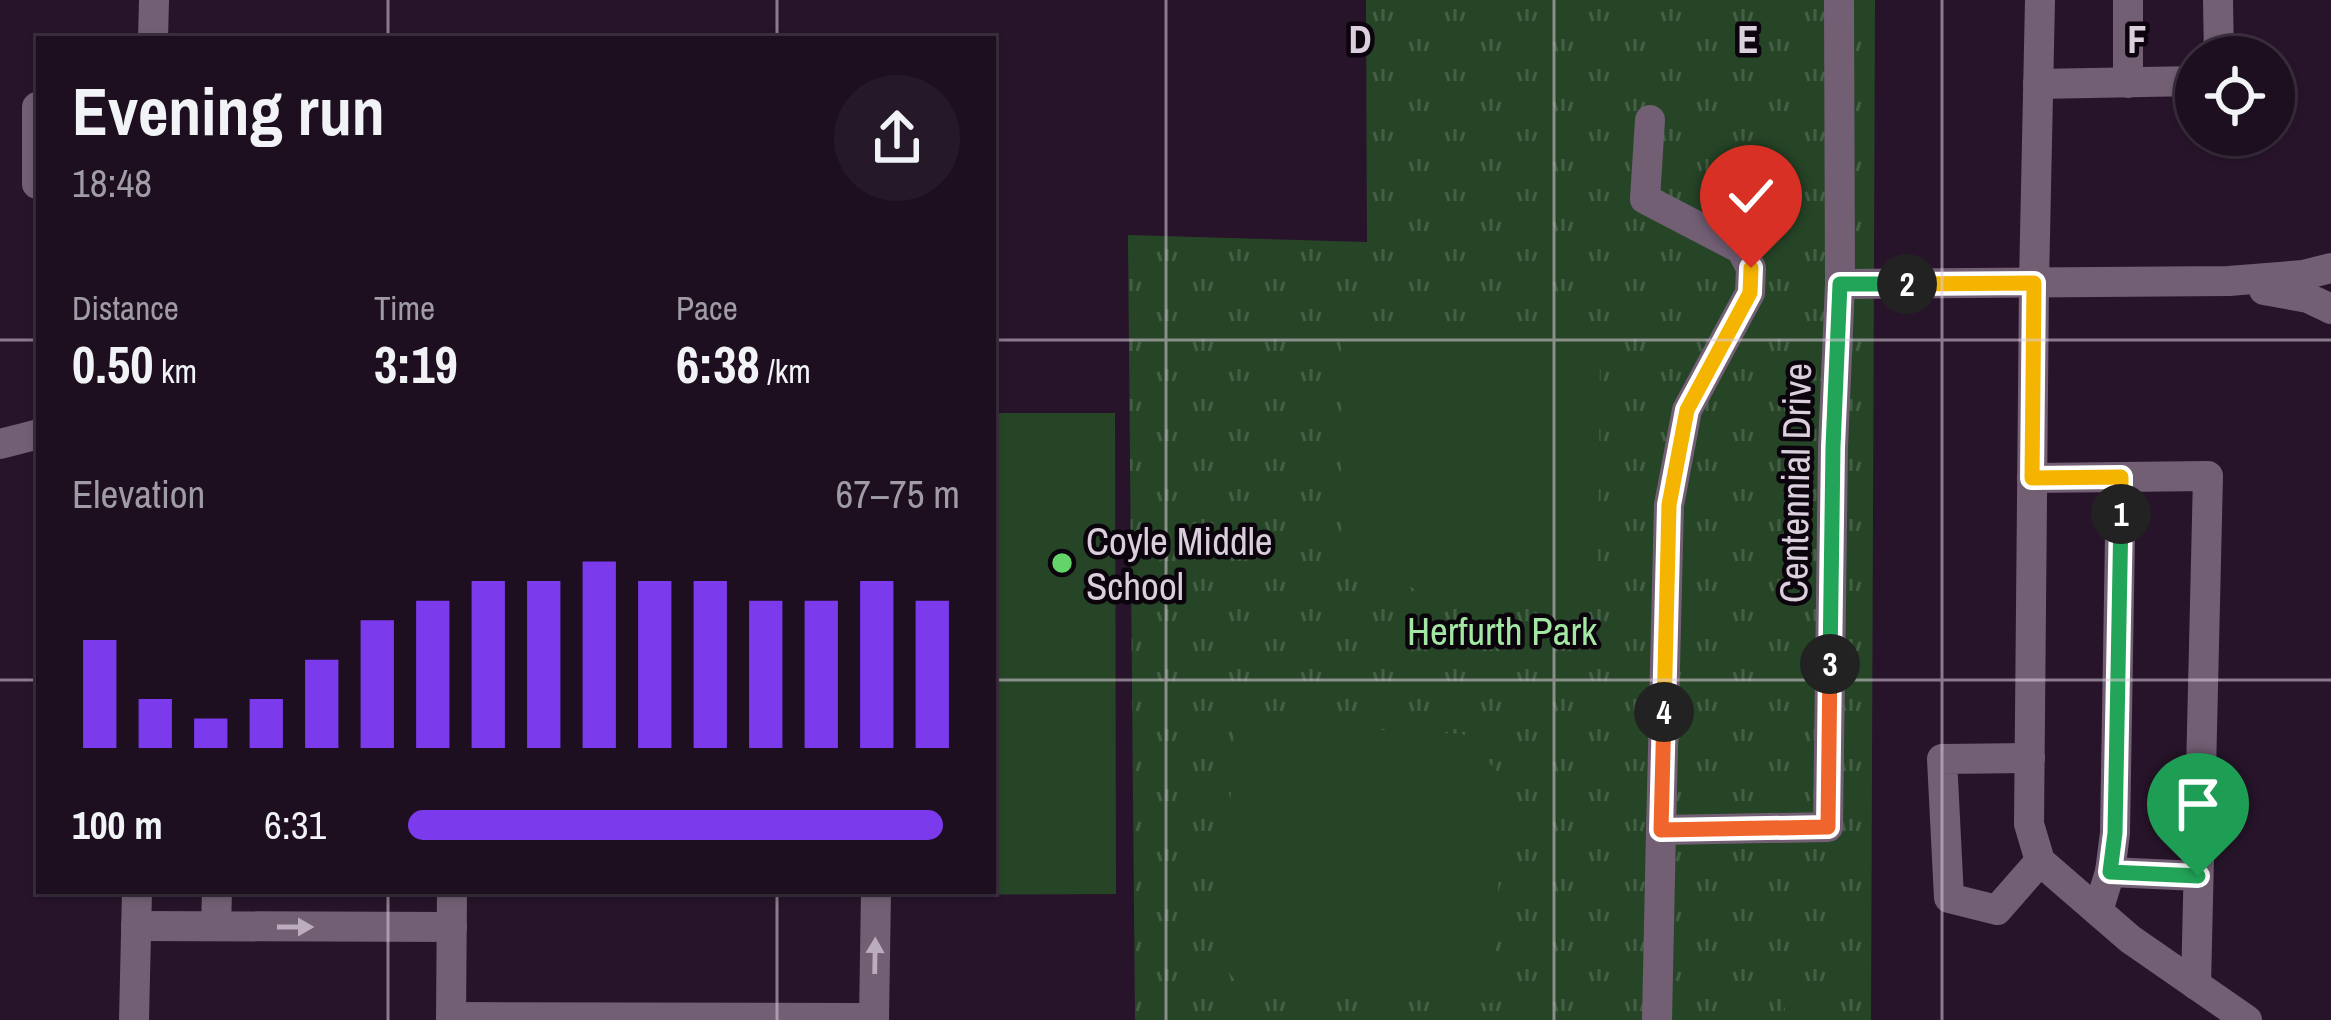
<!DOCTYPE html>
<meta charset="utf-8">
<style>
body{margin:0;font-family:"Archivo Narrow",sans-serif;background:#251829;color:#f1f3f6;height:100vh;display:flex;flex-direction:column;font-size:45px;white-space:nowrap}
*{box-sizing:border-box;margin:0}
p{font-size:39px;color:#a09ca5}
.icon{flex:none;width:66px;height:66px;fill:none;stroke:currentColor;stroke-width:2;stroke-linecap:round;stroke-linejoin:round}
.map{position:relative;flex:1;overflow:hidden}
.side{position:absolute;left:36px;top:36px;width:960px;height:858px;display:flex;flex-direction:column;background:#1d0f20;border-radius:0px;box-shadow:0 3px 9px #0004,0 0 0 3px #3b2f3e}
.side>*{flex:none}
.fabs{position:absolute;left:2175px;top:36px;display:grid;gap:24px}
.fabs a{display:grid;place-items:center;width:120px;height:120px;border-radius:50%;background:#1d0f20;box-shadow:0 3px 9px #0004,0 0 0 3px #3b2f3e;font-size:60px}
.pin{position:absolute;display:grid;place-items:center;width:102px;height:102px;color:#fff;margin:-123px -51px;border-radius:50% 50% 50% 0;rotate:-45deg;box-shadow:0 0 12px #0007}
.pin .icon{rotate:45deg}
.km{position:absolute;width:60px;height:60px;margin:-30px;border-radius:50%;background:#222;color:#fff;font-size:33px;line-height:60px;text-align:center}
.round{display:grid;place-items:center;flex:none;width:126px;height:126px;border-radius:63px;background:#251829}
.head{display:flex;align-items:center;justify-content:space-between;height:204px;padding:0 36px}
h1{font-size:66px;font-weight:700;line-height:90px}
.figures{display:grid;grid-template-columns:repeat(3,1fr);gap:18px;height:204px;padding:12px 36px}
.figures div{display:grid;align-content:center}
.figures b{font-size:51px;font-weight:700}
.figures small{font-size:33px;font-weight:400}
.figures p{font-size:33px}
.chart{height:336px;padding:24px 36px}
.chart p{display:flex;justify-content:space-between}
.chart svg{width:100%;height:216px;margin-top:12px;stroke:#7c3aed;stroke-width:6}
ul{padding:0 36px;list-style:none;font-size:39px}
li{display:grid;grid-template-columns:192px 144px 1fr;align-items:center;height:90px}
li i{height:30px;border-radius:15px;background:#7c3aed}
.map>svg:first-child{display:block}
.grass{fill:url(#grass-tufts)}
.pitch{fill:#264527}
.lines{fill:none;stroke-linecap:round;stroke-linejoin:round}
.minor{stroke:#725f74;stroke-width:30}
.oneway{fill:#bcadbe}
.split-1-casing{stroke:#fff;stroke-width:24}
.split-2-casing{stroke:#fff;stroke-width:24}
.split-3-casing{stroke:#fff;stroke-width:24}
.split-4-casing{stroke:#fff;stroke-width:24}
.split-5-casing{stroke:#fff;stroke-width:24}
.split-1{stroke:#22a559;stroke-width:15}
.split-2{stroke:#f5b400;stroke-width:15}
.split-3{stroke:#22a559;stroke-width:15}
.split-4{stroke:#f0652b;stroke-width:15}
.split-5{stroke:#f5b400;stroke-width:15}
.grid{fill:none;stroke:#dbcedd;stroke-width:3;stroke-opacity:0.55}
.poi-dot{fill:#62d469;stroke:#0b040c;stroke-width:4.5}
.labels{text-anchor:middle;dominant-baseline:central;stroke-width:9;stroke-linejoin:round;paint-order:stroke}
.street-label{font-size:39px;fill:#dbcedd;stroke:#0b040c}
.poi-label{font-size:39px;fill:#dbcedd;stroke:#0b040c;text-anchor:start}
.park-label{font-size:39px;fill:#a2e8a2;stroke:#0b040c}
.grid-label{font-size:39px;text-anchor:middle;font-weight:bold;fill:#dbcedd;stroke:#0b040c;stroke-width:9;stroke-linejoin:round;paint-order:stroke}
</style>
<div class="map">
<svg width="2331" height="1020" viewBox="0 0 2331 1020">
<defs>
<pattern id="grass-tufts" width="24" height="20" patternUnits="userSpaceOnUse" patternTransform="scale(3)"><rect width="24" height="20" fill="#264527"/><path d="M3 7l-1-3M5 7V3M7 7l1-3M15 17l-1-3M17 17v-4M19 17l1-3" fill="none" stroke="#455f46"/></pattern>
</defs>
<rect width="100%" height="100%" fill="#27142a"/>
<!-- grass -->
<polygon class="grass" points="1366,0 1875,0 1871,1020 1135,1020 1128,235 1367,242"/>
<!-- pitch -->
<g class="pitch">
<polygon points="1341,326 1583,330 1600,348 1598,596 1419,591 1341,553"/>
<polygon points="993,413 1115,413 1116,894 897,895 897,891 993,891"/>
<polygon points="1234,723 1463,734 1504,779 1492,1003 1246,994 1223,965"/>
<polygon points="1720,981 1770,981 1769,1020 1719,1020"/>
<polygon points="1785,981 1835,982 1835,1020 1785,1020"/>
</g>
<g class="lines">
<!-- minor -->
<g class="minor">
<polyline points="2040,0 2034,283 2029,824 2040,861 2130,939 2247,1020"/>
<polyline points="2128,0 2128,83"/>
<polyline points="2218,0 2219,57"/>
<polyline points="153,39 154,0"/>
<polyline points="2038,84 2196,81"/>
<polyline points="37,107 37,184 39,184"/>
<polyline points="1650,120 1645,199 1741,249 1751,268 1750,293 1687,410 1669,505 1661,830"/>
<polyline points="1840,284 2229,281 2303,275 2331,268"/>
<polyline points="2264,290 2308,298 2331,309"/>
<polyline points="0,444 39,434"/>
<polyline points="2032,478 2208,476 2196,985"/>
<polyline points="2030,758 1942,759 1949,898 1997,910 2040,861"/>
<polyline points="2110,872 2198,876"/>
<polyline points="2098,911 2110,872 2115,833 2121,477"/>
<polyline points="136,926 452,927"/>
<polyline points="216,926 217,891"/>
<polyline points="451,1017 860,1018 862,1020"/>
<polyline points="134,1020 137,891"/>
<polyline points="451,1020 452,891"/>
<polyline points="874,1020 876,891"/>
<polyline points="1657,1020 1661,830 1828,827 1833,447 1840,284 1839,0"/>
</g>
</g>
<!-- one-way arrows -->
<defs><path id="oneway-solid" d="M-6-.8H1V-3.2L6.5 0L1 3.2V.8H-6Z" transform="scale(3)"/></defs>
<g class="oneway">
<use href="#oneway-solid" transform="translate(295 927)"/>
<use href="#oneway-solid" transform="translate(875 956) rotate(-89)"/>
</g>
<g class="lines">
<defs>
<polyline id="split-1" points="2121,514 2115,833 2110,872 2198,876"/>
<polyline id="split-2" points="1907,284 2034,283 2032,478 2121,477 2121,514"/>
<polyline id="split-3" points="1830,664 1833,447 1840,284 1907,284"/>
<polyline id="split-4" points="1664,712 1661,830 1828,827 1830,664"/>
<polyline id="split-5" points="1664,712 1669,505 1687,410 1750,293 1751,268"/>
</defs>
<!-- split-1 casing -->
<use href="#split-1" class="split-1-casing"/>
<!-- split-2 casing -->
<use href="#split-2" class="split-2-casing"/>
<!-- split-3 casing -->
<use href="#split-3" class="split-3-casing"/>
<!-- split-4 casing -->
<use href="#split-4" class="split-4-casing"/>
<!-- split-5 casing -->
<use href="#split-5" class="split-5-casing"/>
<!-- split-1 -->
<use href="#split-1" class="split-1"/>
<!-- split-2 -->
<use href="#split-2" class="split-2"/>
<!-- split-3 -->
<use href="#split-3" class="split-3"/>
<!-- split-4 -->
<use href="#split-4" class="split-4"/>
<!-- split-5 -->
<use href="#split-5" class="split-5"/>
</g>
<!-- grid -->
<path class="grid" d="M388 0V39M777 0V39M1166 0V1020M1554 0V1020M1942 0V1020M0 340H39M993 340H2331M0 680H39M993 680H2331M388 891V1020M777 891V1020"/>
<!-- markers -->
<circle class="poi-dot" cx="1062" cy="563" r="12"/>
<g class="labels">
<!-- street labels -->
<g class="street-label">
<text transform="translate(1795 483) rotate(-89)">Centennial Drive</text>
</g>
<!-- poi labels -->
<g class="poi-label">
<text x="1086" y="541">Coyle Middle<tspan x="1086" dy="45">School</tspan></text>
</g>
<!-- park labels -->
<g class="park-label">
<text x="1502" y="631">Herfurth Park</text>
</g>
</g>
<g class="grid-label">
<text x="1360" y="53">D</text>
<text x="1748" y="53">E</text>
<text x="2137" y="53">F</text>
</g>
</svg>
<div class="fabs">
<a><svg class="icon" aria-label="locate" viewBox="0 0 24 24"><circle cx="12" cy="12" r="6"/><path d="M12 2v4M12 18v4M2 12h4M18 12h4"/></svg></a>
</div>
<div class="pin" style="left:2198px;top:876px;background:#1e9e55"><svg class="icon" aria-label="arrive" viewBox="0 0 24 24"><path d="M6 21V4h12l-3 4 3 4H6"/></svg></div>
<div class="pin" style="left:1751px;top:268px;background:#d93025"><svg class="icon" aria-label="check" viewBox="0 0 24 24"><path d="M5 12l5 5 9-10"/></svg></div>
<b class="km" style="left:2121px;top:514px">1</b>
<b class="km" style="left:1907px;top:284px">2</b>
<b class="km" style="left:1830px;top:664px">3</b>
<b class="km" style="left:1664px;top:712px">4</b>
<section class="side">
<div class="head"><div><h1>Evening run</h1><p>18:48</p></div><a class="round"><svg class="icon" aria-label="share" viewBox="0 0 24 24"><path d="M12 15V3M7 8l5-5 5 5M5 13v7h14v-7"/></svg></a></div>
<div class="figures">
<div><p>Distance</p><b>0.50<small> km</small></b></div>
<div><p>Time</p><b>3:19</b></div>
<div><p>Pace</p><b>6:38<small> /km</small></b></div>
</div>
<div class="chart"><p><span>Elevation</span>67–75 m</p>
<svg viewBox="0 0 160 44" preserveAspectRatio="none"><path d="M5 44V22M15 44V34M25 44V38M35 44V34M45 44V26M55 44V18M65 44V14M75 44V10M85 44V10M95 44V6M105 44V10M115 44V10M125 44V14M135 44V14M145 44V10M155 44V14"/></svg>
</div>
<ul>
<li><b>100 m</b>6:31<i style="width:97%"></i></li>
</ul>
</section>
</div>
